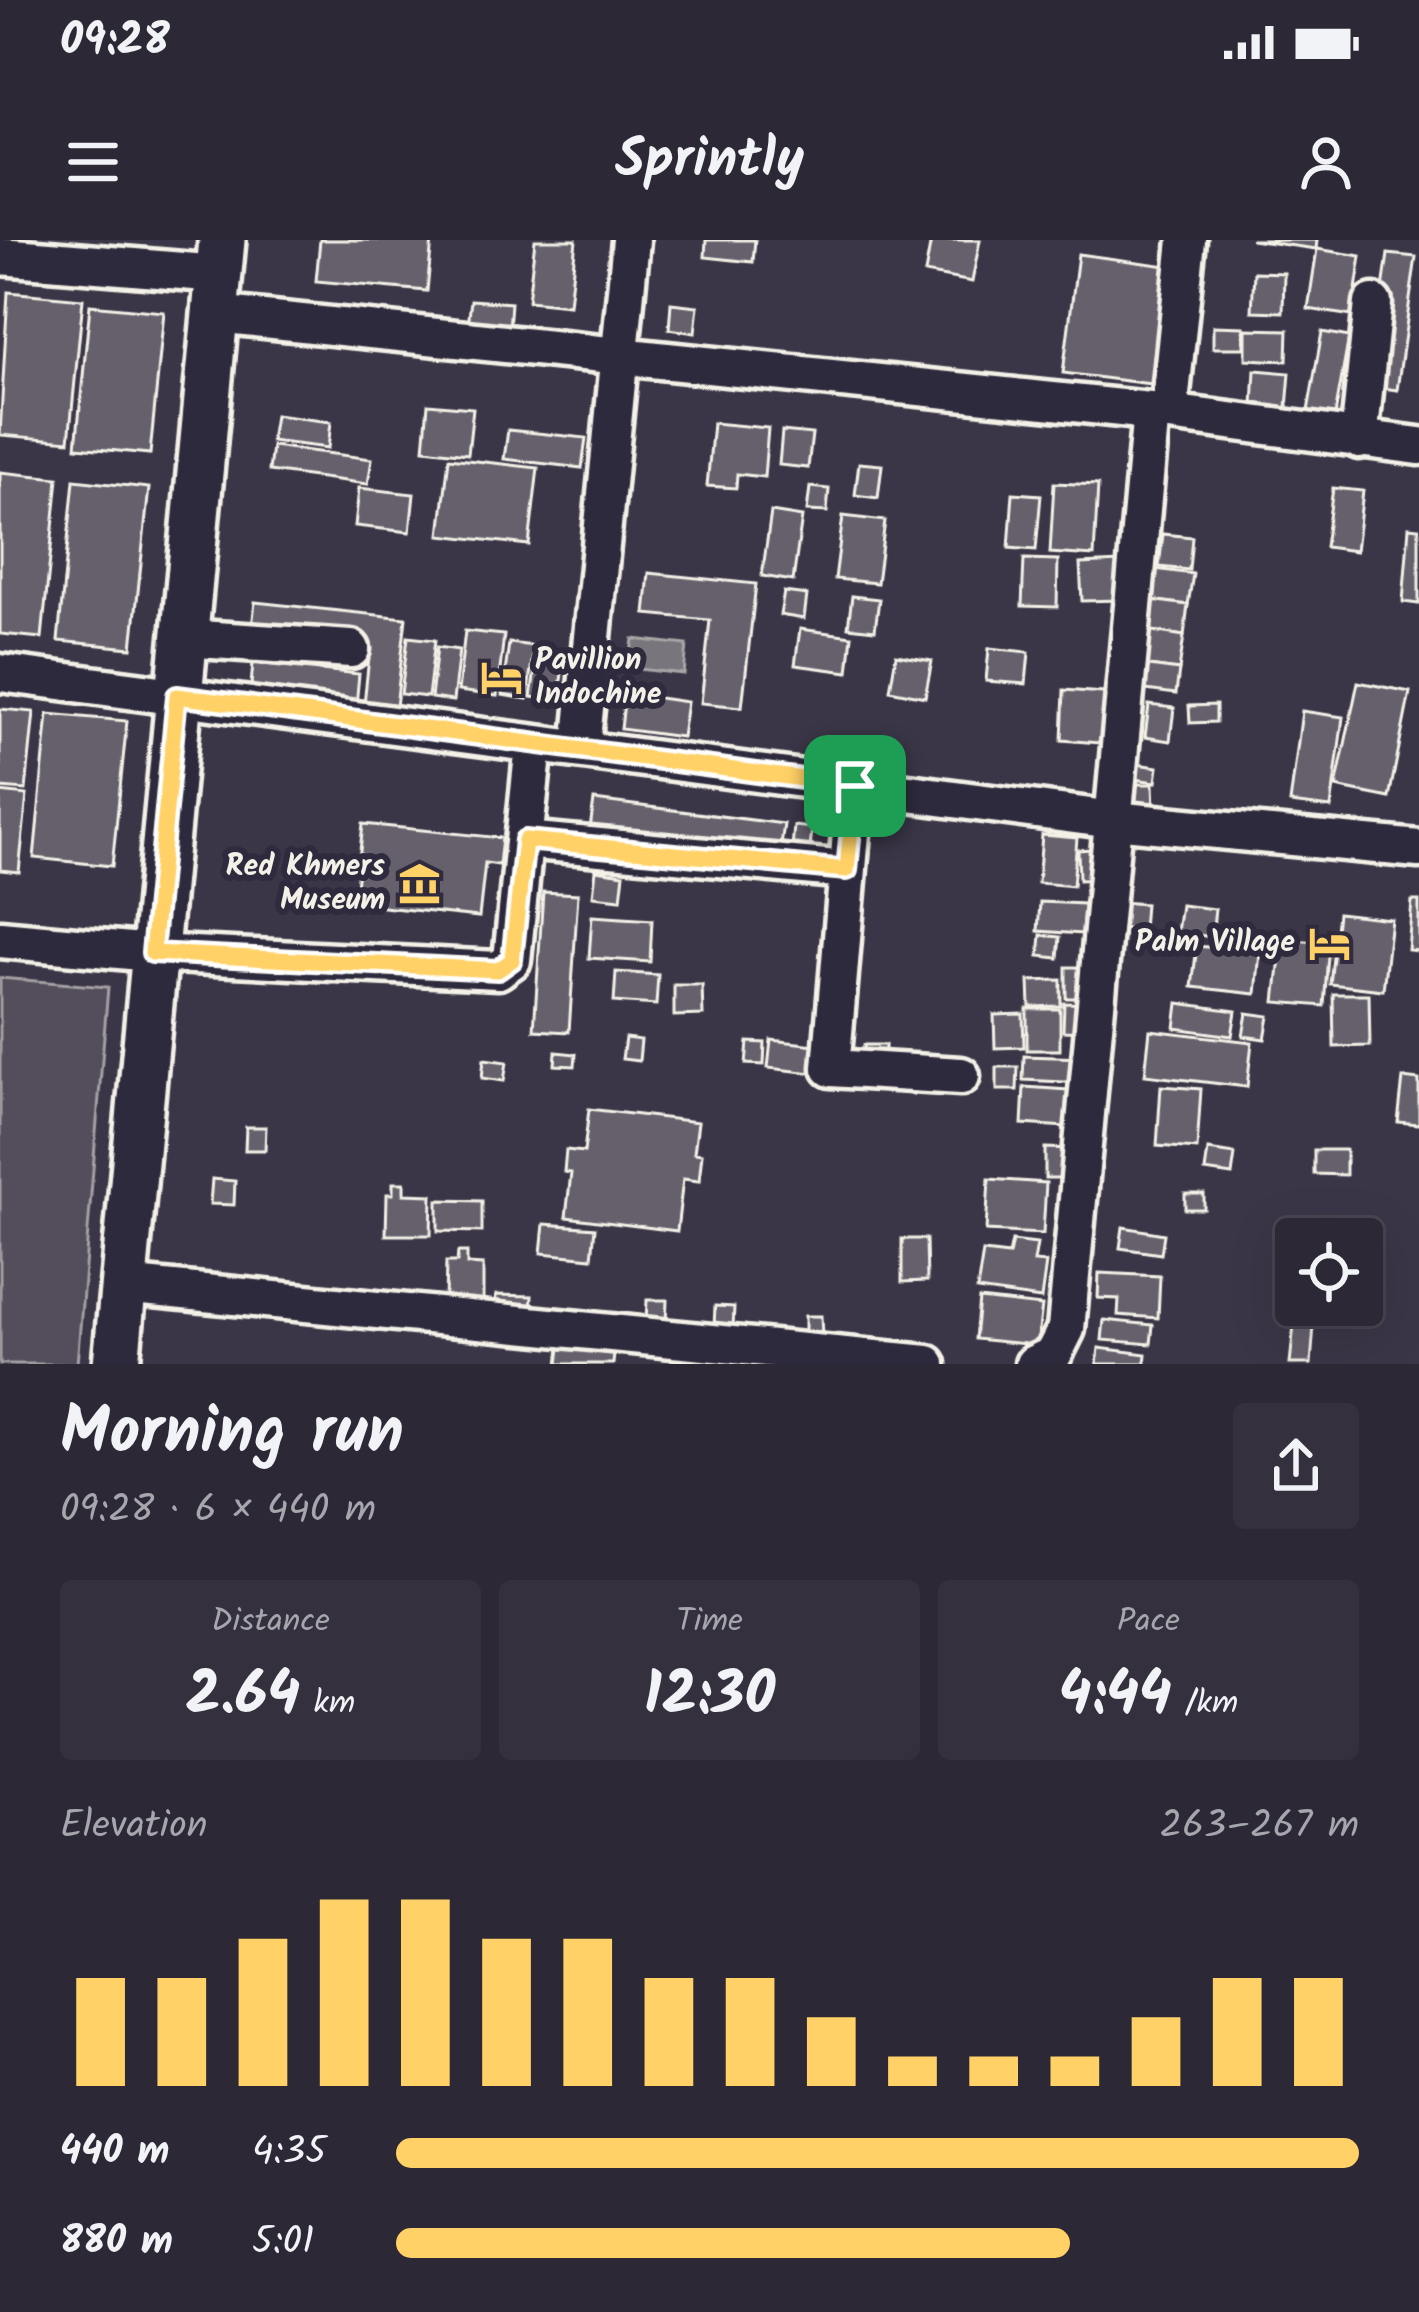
<!DOCTYPE html>
<meta charset="utf-8">
<style>
body{margin:0;font-family:Kalam,sans-serif;background:#34303d;color:#f1f3f6;height:100vh;display:flex;flex-direction:column;font-size:45px;white-space:nowrap}
*{box-sizing:border-box;margin:0}
p{font-size:39px;color:#a6a6ad}
.icon{flex:none;width:66px;height:66px;fill:none;stroke:currentColor;stroke-width:2;stroke-linecap:round;stroke-linejoin:round}
.map{position:relative;height:1124px;overflow:hidden}
.sheet{display:flex;flex-direction:column;background:#2c2835;flex:1}
.sheet>*{flex:none}
.controls{position:absolute;left:1275px;top:978px;display:grid;gap:24px}
.controls a{display:grid;place-items:center;width:108px;height:108px;border-radius:12px;background:#2c2835;box-shadow:0 12px 48px #0002,0 0 0 3px #484450;font-size:60px}
.pin{position:absolute;display:grid;place-items:center;width:102px;height:102px;color:#fff;margin:-51px;border-radius:24px;box-shadow:0 6px 18px #0006}
.round{display:grid;place-items:center;flex:none;width:126px;height:126px;border-radius:12px;background:#34303d}
.headline{display:flex;align-items:center;justify-content:space-between;height:204px;padding:0 60px}
h1{font-size:66px;font-weight:700;line-height:90px}
.stats{display:grid;grid-template-columns:repeat(3,1fr);gap:18px;height:204px;padding:12px 60px}
.stats div{display:grid;align-content:center;border-radius:12px;background:#34303d;text-align:center}
.stats b{font-size:60px;font-weight:700}
.stats small{font-size:33px;font-weight:400}
.stats p{font-size:33px}
.chart{height:336px;padding:24px 60px}
.chart p{display:flex;justify-content:space-between}
.chart svg{width:100%;height:216px;margin-top:12px;stroke:#ffd166;stroke-width:6}
ul{padding:0 60px;list-style:none;font-size:39px}
li{display:grid;grid-template-columns:192px 144px 1fr;align-items:center;height:90px}
li i{height:30px;border-radius:15px;background:#ffd166}
.status{display:flex;justify-content:space-between;align-items:center;height:84px;padding:0 60px;background:#2c2835;direction:ltr}
.status svg{height:33px;fill:currentColor}
header{display:flex;justify-content:space-between;align-items:center;height:156px;padding:0 60px;background:#2c2835;font-size:54px;font-weight:700}
.map>svg:first-child{display:block}
.green{fill:#534e5c;stroke:#a4a0a2;stroke-width:3}
.water{fill:#78747b;stroke:#aaa6a7;stroke-width:3}
.building{fill:#65616c;stroke:#f4f1e8;stroke-width:3}
.lines{fill:none;stroke-linecap:round;stroke-linejoin:round}
.minor-casing{stroke:#f4f1e8;stroke-width:45}
.major-casing{stroke:#f4f1e8;stroke-width:54}
.minor{stroke:#2f2a3d;stroke-width:36}
.major{stroke:#2f2a3d;stroke-width:45}
.route-casing{stroke:#fff;stroke-width:24}
.route{stroke:#ffd166;stroke-width:15}
.labels{text-anchor:middle;dominant-baseline:central;stroke-width:12;stroke-linejoin:round;paint-order:stroke}
.poi-label{font-size:30px;font-weight:bold;fill:#f4f1e8;stroke:#2f2a3d;text-anchor:end}
</style>
<div class="status"><b>09:28</b><svg viewBox="0 0 49 12"><path d="M0 12V9h3v3zM5 12V6h3v6zM10 12V3h3v9zM15 12V0h3v12zM26 1h20v11H26zM47 4h2v5h-2z"/></svg></div>
<header><svg class="icon" aria-label="menu" viewBox="0 0 24 24"><path d="M4 6h16M4 12h16M4 18h16"/></svg>Sprintly<svg class="icon" aria-label="person" viewBox="0 0 24 24"><circle cx="12" cy="8" r="4"/><path d="M4 21q1-7 8-7t8 7"/></svg></header>
<div class="map">
<svg width="1419" height="1124" viewBox="0 0 1419 1124">
<rect width="100%" height="100%" fill="#3b3647"/>
<filter id="ink" filterUnits="userSpaceOnUse"><feTurbulence type="fractalNoise" baseFrequency=".00833" numOctaves="2"/><feDisplacementMap in="SourceGraphic" scale="24" xChannelSelector="R" yChannelSelector="G"/><feConvolveMatrix kernelMatrix="1 2 1 2 8 2 1 2 1" color-interpolation-filters="sRGB"/></filter>
<g filter="url(#ink)">
<!-- green -->
<polygon class="green" points="0,738 108,747 77,1124 0,1124"/>
<!-- water -->
<polygon class="water" points="633,399 687,405 684,434 629,428"/>
<!-- building -->
<g class="building">
<polygon points="320,0 432,0 427,51 316,41"/>
<polygon points="535,0 576,0 569,65 528,61"/>
<polygon points="706,0 755,0 753,22 705,17"/>
<polygon points="931,0 980,0 972,42 925,33"/>
<polygon points="1251,0 1317,0 1316,9"/>
<polygon points="1317,9 1361,16 1352,76 1308,69"/>
<polygon points="1078,14 1167,26 1151,144 1063,133"/>
<polygon points="1388,14 1416,17 1397,150 1369,146"/>
<polygon points="1254,32 1284,33 1283,72 1252,71"/>
<polygon points="8,52 83,59 69,201 0,195"/>
<polygon points="471,60 511,63 509,89 468,86"/>
<polygon points="671,63 698,66 695,93 669,89"/>
<polygon points="90,65 164,72 150,214 76,207"/>
<polygon points="1213,86 1244,87 1244,108 1213,108"/>
<polygon points="1246,89 1288,90 1287,121 1246,119"/>
<polygon points="1322,92 1349,97 1335,175 1308,171"/>
<polygon points="1255,130 1290,133 1287,168 1253,165"/>
<polygon points="428,164 473,168 468,214 424,209"/>
<polygon points="275,175 331,182 328,208 271,201"/>
<polygon points="713,183 768,188 764,237 737,234 736,248 707,246"/>
<polygon points="508,190 586,198 582,228 504,219"/>
<polygon points="782,191 812,194 808,228 779,225"/>
<polygon points="272,206 372,219 368,244 269,231"/>
<polygon points="449,218 538,228 529,305 440,295"/>
<polygon points="859,223 882,225 878,258 855,255"/>
<polygon points="0,232 58,238 42,398 0,394"/>
<polygon points="74,240 149,248 132,408 58,401"/>
<polygon points="1054,243 1098,245 1094,316 1050,313"/>
<polygon points="810,247 829,249 827,272 807,271"/>
<polygon points="359,248 414,254 410,292 355,286"/>
<polygon points="1333,248 1363,251 1356,311 1325,307"/>
<polygon points="1013,253 1041,255 1036,310 1009,308"/>
<polygon points="771,272 802,277 793,341 762,336"/>
<polygon points="843,276 885,281 877,343 835,339"/>
<polygon points="1409,287 1419,288 1419,364 1403,362"/>
<polygon points="1163,294 1192,297 1189,330 1159,327"/>
<polygon points="1024,319 1058,320 1057,367 1022,366"/>
<polygon points="1120,322 1121,360 1082,361 1080,324"/>
<polygon points="1155,329 1193,334 1188,365 1150,360"/>
<polygon points="649,333 756,344 742,467 701,463 710,380 645,374"/>
<polygon points="784,352 807,355 804,379 780,375"/>
<polygon points="852,356 879,359 875,390 848,387"/>
<polygon points="1150,360 1188,365 1184,396 1146,390"/>
<polygon points="255,362 406,378 396,467 364,464 370,408 251,395"/>
<polygon points="800,389 852,396 848,432 795,425"/>
<polygon points="1146,390 1184,396 1179,430 1141,425"/>
<polygon points="465,391 504,395 497,456 458,451"/>
<polygon points="408,397 435,400 428,457 401,454"/>
<polygon points="509,403 534,406 527,459 502,455"/>
<polygon points="437,407 459,410 453,461 431,458"/>
<polygon points="989,408 1029,412 1026,444 986,441"/>
<polygon points="538,409 565,413 558,461 531,457"/>
<polygon points="896,415 932,421 925,457 890,450"/>
<polygon points="253,423 359,434 356,466 250,456"/>
<polygon points="1141,425 1179,430 1176,454 1138,449"/>
<polygon points="1358,442 1410,452 1389,558 1336,547"/>
<polygon points="1064,450 1116,454 1112,504 1062,500"/>
<polygon points="625,453 687,462 682,497 621,489"/>
<polygon points="1149,465 1174,468 1170,501 1145,497"/>
<polygon points="1216,465 1216,482 1190,483 1189,466"/>
<polygon points="0,469 34,472 26,550 0,548"/>
<polygon points="1302,471 1343,477 1331,568 1290,563"/>
<polygon points="48,474 127,481 112,626 34,618"/>
<polygon points="1136,524 1158,527 1156,542 1134,539"/>
<polygon points="1133,544 1153,544 1154,571 1133,571"/>
<polygon points="0,552 27,555 19,632 0,630"/>
<polygon points="594,560 784,584 780,613 590,589"/>
<polygon points="363,584 502,598 499,625 485,623 479,677 354,664"/>
<polygon points="794,586 812,588 810,610 792,608"/>
<polygon points="1042,595 1077,598 1073,646 1038,643"/>
<polygon points="1104,608 1106,639 1079,640 1078,610"/>
<polygon points="596,630 624,634 621,659 593,656"/>
<polygon points="543,652 578,654 569,792 534,790"/>
<polygon points="1412,661 1419,661 1419,711 1408,710"/>
<polygon points="1040,662 1084,664 1082,694 1038,691"/>
<polygon points="1119,662 1145,664 1143,690 1117,688"/>
<polygon points="1181,665 1215,669 1212,697 1177,692"/>
<polygon points="1338,673 1391,679 1383,750 1330,744"/>
<polygon points="592,676 652,680 650,722 589,718"/>
<polygon points="1041,695 1060,697 1058,718 1039,716"/>
<polygon points="1282,699 1329,703 1324,766 1275,762"/>
<polygon points="1197,706 1260,712 1256,754 1192,747"/>
<rect x="1066" y="727" width="29" height="31"/>
<polygon points="616,732 658,735 656,765 614,762"/>
<polygon points="1061,740 1061,766 1030,767 1029,741"/>
<polygon points="674,745 702,745 703,775 674,776"/>
<polygon points="1333,754 1369,754 1370,806 1334,807"/>
<polygon points="1064,763 1090,764 1088,792 1063,791"/>
<polygon points="1178,763 1236,771 1232,796 1175,788"/>
<rect x="1027" y="769" width="33" height="41"/>
<polygon points="1247,773 1269,776 1265,799 1243,796"/>
<polygon points="1023,774 1024,807 995,808 994,775"/>
<polygon points="1150,790 1252,802 1247,847 1145,835"/>
<polygon points="625,798 641,800 639,821 622,819"/>
<polygon points="771,800 825,806 822,834 768,828"/>
<polygon points="748,802 765,803 764,825 746,824"/>
<polygon points="864,805 885,805 885,828 864,829"/>
<polygon points="556,812 576,814 575,826 555,825"/>
<polygon points="1024,816 1085,818 1085,843 1023,840"/>
<polygon points="484,819 507,822 504,841 482,838"/>
<polygon points="997,827 1018,827 1017,850 997,850"/>
<polygon points="1403,838 1419,840 1419,884 1398,882"/>
<polygon points="1161,846 1201,849 1197,909 1157,906"/>
<polygon points="1024,847 1083,851 1081,888 1022,884"/>
<polygon points="589,869 698,882 694,913 702,914 699,941 683,939 677,991 566,977 571,933 564,932 566,910 584,912"/>
<polygon points="246,887 266,887 265,910 245,910"/>
<polygon points="1045,908 1072,909 1071,938 1045,938"/>
<polygon points="1208,910 1235,914 1232,935 1205,931"/>
<polygon points="1314,910 1346,910 1346,935 1314,934"/>
<polygon points="212,939 235,941 234,965 210,964"/>
<polygon points="989,939 1046,943 1043,994 986,991"/>
<polygon points="393,943 404,943 404,954 432,955 431,995 386,995 387,954 393,954"/>
<rect x="1185" y="954" width="19" height="15"/>
<polygon points="438,960 482,961 482,992 438,991"/>
<polygon points="544,984 595,988 592,1018 541,1013"/>
<polygon points="1123,987 1164,994 1161,1014 1120,1008"/>
<polygon points="902,999 926,999 927,1041 902,1042"/>
<polygon points="1012,1001 1037,1004 1034,1022 1046,1023 1041,1059 977,1050 983,1012 1009,1015"/>
<polygon points="458,1012 467,1012 467,1024 483,1025 483,1061 445,1060 446,1022 457,1022"/>
<polygon points="1099,1033 1160,1036 1158,1078 1118,1075 1119,1059 1098,1058"/>
<polygon points="496,1055 532,1056 531,1072 495,1071"/>
<polygon points="979,1059 1042,1066 1037,1105 975,1099"/>
<polygon points="647,1060 667,1060 666,1083 646,1083"/>
<polygon points="715,1066 734,1067 733,1088 714,1087"/>
<polygon points="805,1076 821,1076 822,1097 805,1097"/>
<polygon points="1104,1080 1153,1085 1151,1104 1102,1100"/>
<polygon points="1294,1084 1314,1085 1311,1124 1290,1124"/>
<polygon points="560,1108 614,1114 613,1124 558,1124"/>
<polygon points="1099,1108 1146,1114 1145,1124 1097,1124"/>
<polygon points="681,1111 749,1124 680,1124"/>
</g>
<g class="lines">
<defs>
<g id="minor">
<polyline points="0,16 219,34"/>
<polyline points="216,74 1169,173 1419,206"/>
<polyline points="1169,173 1187,0"/>
<polyline points="1359,200 1373,63"/>
<polyline points="183,398 351,409"/>
<polyline points="0,433 1113,580 1419,609"/>
<polyline points="581,509 631,0"/>
<polyline points="855,546 831,828 961,836"/>
<polyline points="525,600 847,630"/>
<polyline points="0,699 152,713 498,730 512,720 534,504"/>
<polyline points="123,1045 927,1124"/>
<polyline points="1034,1124 1053,1115 1066,1089 1151,172"/>
</g>
<polyline id="major" points="116,1124 222,0"/>
</defs>
<!-- minor casing -->
<use href="#minor" class="minor-casing"/>
<!-- major casing -->
<use href="#major" class="major-casing"/>
<!-- minor -->
<use href="#minor" class="minor"/>
<!-- major -->
<use href="#major" class="major"/>
</g>
</g>
<g class="lines" filter="url(#ink)">
<defs>
<polygon id="route" points="177,456 855,546 847,630 525,600 512,720 498,730 152,713"/>
</defs>
<!-- route casing -->
<use href="#route" class="route-casing"/>
<!-- route -->
<use href="#route" class="route"/>
</g>
<!-- icons -->
<defs>
<symbol id="hotel-bare" viewBox="-9 -9 18 18"><path d="M-6-4.5h1.5V1H6V5H4.5V3h-9V5H-6ZM-4 0a1.8 1.8 0 1 1 3.6 0ZM.5 0V-2.5h3Q6-2.5 6 0Z" fill="#ffd166" stroke="#2f2a3d" stroke-width="2.5" paint-order="stroke"/></symbol>
<symbol id="museum-bare" viewBox="-9 -9 18 18"><path d="M0-6L6-3V-2H-6V-3ZM-5-1h2V3h-2ZM-1-1h2V3h-2ZM3-1h2V3H3ZM-6 4H6V6H-6Z" fill="#ffd166" stroke="#2f2a3d" stroke-width="2.5" paint-order="stroke"/></symbol>
</defs>
<g fill-rule="evenodd">
<use href="#hotel-bare" x="472" y="408" width="59" height="59"/>
<use href="#museum-bare" x="390" y="614" width="59" height="59"/>
<use href="#hotel-bare" x="1300" y="674" width="59" height="59"/>
</g>
<g class="labels">
<!-- poi labels -->
<g class="poi-label">
<text x="535" y="421" text-anchor="start">Pavillion<tspan x="535" dy="34">Indochine</tspan></text>
<text x="385" y="627">Red Khmers<tspan x="385" dy="34">Museum</tspan></text>
<text x="1295" y="703">Palm Village</text>
</g>
</g>
</svg>
<div class="controls">
<a><svg class="icon" aria-label="locate" viewBox="0 0 24 24"><circle cx="12" cy="12" r="6"/><path d="M12 2v4M12 18v4M2 12h4M18 12h4"/></svg></a>
</div>
<div class="pin" style="left:855px;top:546px;background:#1e9e55"><svg class="icon" aria-label="arrive" viewBox="0 0 24 24"><path d="M6 21V4h12l-3 4 3 4H6"/></svg></div>
</div>
<section class="sheet">
<div class="headline"><div><h1>Morning run</h1><p>09:28 · 6 × 440 m</p></div><a class="round"><svg class="icon" aria-label="share" viewBox="0 0 24 24"><path d="M12 15V3M7 8l5-5 5 5M5 13v7h14v-7"/></svg></a></div>
<div class="stats">
<div><p>Distance</p><b>2.64<small> km</small></b></div>
<div><p>Time</p><b>12:30</b></div>
<div><p>Pace</p><b>4:44<small> /km</small></b></div>
</div>
<div class="chart"><p><span>Elevation</span>263–267 m</p>
<svg viewBox="0 0 160 44" preserveAspectRatio="none"><path d="M5 44V22M15 44V22M25 44V14M35 44V6M45 44V6M55 44V14M65 44V14M75 44V22M85 44V22M95 44V30M105 44V38M115 44V38M125 44V38M135 44V30M145 44V22M155 44V22"/></svg>
</div>
<ul>
<li><b>440 m</b>4:35<i style="width:100%"></i></li>
<li><b>880 m</b>5:01<i style="width:70%"></i></li>
</ul>
</section>
